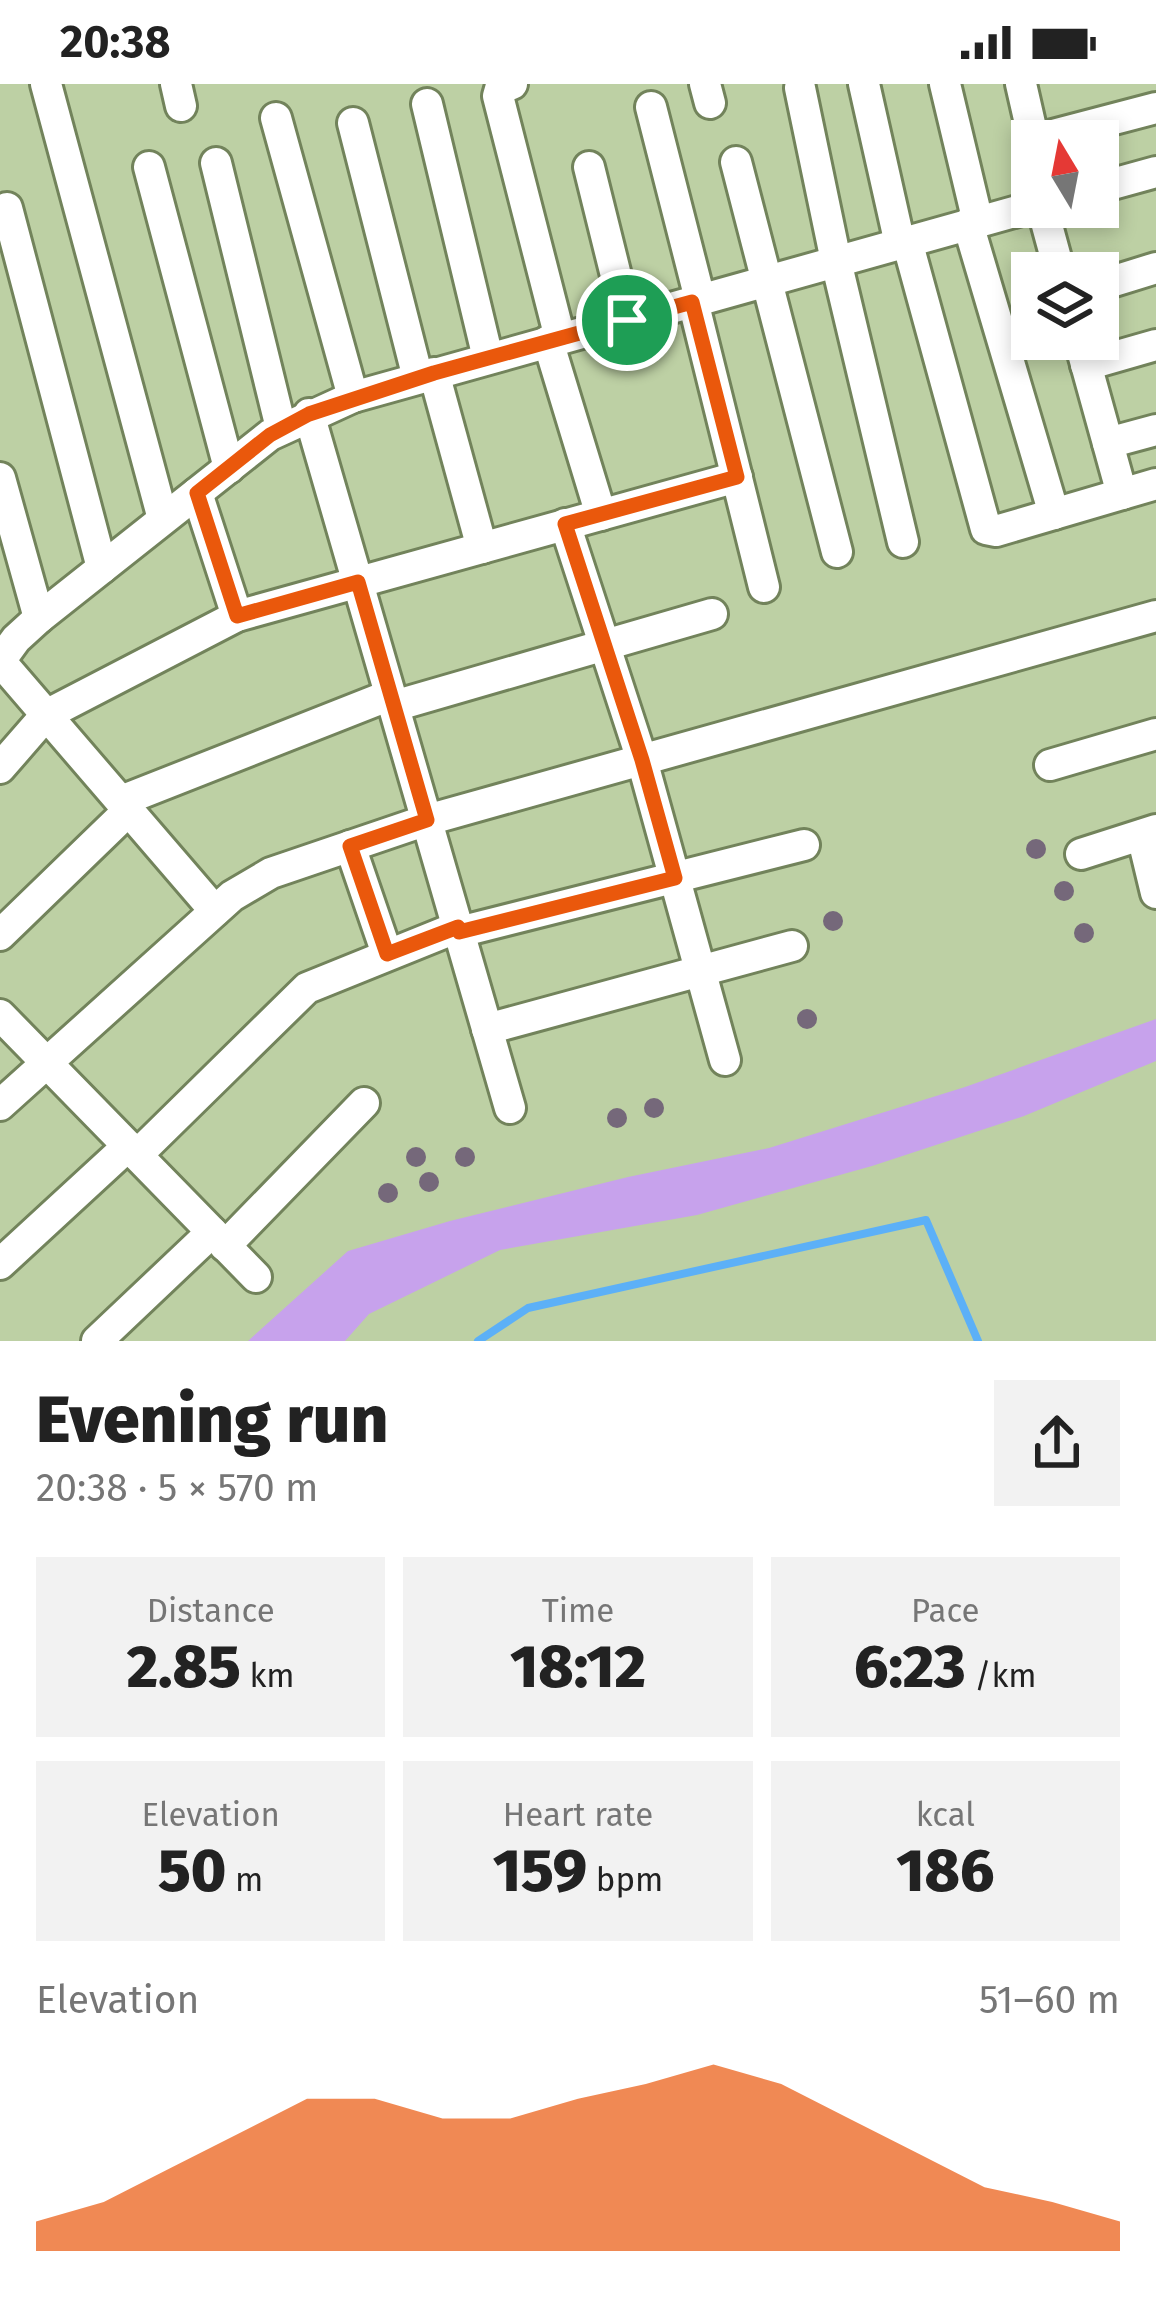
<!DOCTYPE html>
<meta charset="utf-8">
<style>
body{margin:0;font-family:"Fira Sans",sans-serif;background:#f2f2f2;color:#222;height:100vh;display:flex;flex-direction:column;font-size:45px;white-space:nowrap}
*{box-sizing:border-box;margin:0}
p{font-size:39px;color:#767676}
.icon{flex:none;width:66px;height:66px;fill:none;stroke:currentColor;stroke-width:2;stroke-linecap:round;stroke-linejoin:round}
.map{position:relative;height:1257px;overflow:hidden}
.sheet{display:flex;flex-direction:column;background:#fff;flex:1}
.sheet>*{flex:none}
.needle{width:78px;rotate:350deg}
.buttons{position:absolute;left:1011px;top:36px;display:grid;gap:24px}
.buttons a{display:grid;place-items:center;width:108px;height:108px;border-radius:0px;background:#fff;box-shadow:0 6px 18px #0003;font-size:60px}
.pin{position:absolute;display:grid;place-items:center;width:102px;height:102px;color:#fff;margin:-51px;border:6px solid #fff;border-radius:50%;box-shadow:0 3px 12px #0007}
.round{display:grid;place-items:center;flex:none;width:126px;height:126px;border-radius:0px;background:#f2f2f2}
.overview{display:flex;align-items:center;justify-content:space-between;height:204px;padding:0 36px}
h1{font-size:66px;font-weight:800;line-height:90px}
.metrics{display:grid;grid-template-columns:repeat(3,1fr);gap:18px;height:204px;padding:12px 36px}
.metrics div{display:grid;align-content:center;border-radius:0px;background:#f2f2f2;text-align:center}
.metrics b{font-size:60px;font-weight:800}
.metrics small{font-size:33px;font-weight:400}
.metrics p{font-size:33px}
.chart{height:336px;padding:24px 36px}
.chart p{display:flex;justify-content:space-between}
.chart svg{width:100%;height:216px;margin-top:12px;fill:#ea580c;opacity:.7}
.status{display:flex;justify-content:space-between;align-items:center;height:84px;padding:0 60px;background:#fff;direction:ltr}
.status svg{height:33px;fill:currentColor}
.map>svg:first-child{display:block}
.green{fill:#c7a2ec}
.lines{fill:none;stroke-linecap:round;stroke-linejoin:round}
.stream{stroke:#5cb0f7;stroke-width:8}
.street-casing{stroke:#72835b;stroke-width:36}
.street{stroke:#fff;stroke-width:30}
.tree{fill:#75687a}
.route-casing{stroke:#fff;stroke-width:24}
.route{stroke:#ea580c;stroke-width:15}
</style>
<div class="status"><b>20:38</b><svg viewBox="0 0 49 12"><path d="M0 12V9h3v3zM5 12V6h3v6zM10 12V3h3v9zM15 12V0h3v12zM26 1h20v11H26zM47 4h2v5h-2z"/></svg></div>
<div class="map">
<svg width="1156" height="1257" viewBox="0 0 1156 1257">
<rect width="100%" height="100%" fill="#bdd0a4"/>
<!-- green -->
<polygon class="green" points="1156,935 1156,977 1024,1032 872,1082 697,1131 500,1166 369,1230 345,1257 248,1257 348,1167 450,1137 628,1093 769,1064 965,1003"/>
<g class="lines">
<!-- stream -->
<polyline class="stream" points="478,1257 528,1224 926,1136 978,1257"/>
<defs>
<g id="street">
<polyline points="46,0 163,435"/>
<polyline points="176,0 181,22"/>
<polyline points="512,0 500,5 498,12 560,254"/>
<polyline points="705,0 710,19"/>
<polyline points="864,0 900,160"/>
<polyline points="945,0 978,138"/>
<polyline points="1021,0 1034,57"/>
<polyline points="800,4 836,177 903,458"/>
<polyline points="427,20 488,274"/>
<polyline points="651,23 700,215"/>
<polyline points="276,34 353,313"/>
<polyline points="353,39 418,294"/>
<polyline points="1034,56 1156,24"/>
<polyline points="736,78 837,468"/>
<polyline points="216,79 281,344"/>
<polyline points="149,83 229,384"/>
<polyline points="589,83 627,236"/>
<polyline points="1098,104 1156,88"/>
<polyline points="1042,123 1060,189"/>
<polyline points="7,124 102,484"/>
<polyline points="968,140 1054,430"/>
<polyline points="907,157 986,445 996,447 1156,400"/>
<polyline points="1098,202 1156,184"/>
<polyline points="693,217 764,503"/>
<polyline points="1079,255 1122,410"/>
<polyline points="548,257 601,431"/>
<polyline points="1086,281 1156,261"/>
<polyline points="434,289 482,464"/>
<polyline points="309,330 510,1024"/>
<polyline points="1108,359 1156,346"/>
<polyline points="0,394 39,534"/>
<polyline points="197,409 237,532"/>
<polyline points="565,440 642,676 725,976"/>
<polyline points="0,577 16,555 39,534 270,351 353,313 1032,123"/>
<polyline points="0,577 215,827"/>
<polyline points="394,622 712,530"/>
<polyline points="1050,681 1156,650"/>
<polyline points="0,684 46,631 237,532 737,393"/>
<polyline points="121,717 390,611"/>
<polyline points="1142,751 1156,809"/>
<polyline points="350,762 387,870"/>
<polyline points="1081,770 1156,746"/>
<polyline points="459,848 804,761"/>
<polyline points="0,851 129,726"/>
<polyline points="0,931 256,1193"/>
<polyline points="487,945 792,862"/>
<polyline points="0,1021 232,812 271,789 427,736 1156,532"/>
<polyline points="137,1071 307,904 458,843"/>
<polyline points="225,1162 364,1019"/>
<polyline points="0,1180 128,1062"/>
<polyline points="97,1257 212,1148"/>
</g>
</defs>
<!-- street casing -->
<use href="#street" class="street-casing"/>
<!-- street -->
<use href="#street" class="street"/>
</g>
<!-- trees -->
<g class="tree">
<circle cx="1036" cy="765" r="10"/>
<circle cx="1064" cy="807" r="10"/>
<circle cx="833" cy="837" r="10"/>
<circle cx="1084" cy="849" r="10"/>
<circle cx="807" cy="935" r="10"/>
<circle cx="654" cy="1024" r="10"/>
<circle cx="617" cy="1034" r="10"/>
<circle cx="416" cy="1073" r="10"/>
<circle cx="465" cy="1073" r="10"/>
<circle cx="429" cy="1098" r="10"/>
<circle cx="388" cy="1109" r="10"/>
</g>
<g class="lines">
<defs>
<polygon id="route" points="692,218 737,393 565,440 642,676 675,794 459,848 458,843 387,870 350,762 427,736 358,498 237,532 197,409 270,351 309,330 434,289"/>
</defs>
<!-- route casing -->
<use href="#route" class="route-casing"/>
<!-- route -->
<use href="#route" class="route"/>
</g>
</svg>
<div class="buttons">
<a><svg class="needle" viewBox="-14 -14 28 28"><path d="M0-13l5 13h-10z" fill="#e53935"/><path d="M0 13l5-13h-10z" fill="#767676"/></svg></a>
<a><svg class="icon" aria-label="layers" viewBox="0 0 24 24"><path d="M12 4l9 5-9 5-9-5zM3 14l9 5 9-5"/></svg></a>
</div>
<div class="pin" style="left:627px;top:236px;background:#1e9e55"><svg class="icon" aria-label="arrive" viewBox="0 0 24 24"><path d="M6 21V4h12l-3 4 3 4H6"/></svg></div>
</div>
<section class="sheet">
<div class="overview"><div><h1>Evening run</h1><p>20:38 · 5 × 570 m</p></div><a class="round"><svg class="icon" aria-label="share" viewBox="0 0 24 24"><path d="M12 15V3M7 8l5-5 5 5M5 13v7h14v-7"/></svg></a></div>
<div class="metrics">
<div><p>Distance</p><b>2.85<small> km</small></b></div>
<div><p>Time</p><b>18:12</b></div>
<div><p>Pace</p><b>6:23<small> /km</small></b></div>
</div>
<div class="metrics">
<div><p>Elevation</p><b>50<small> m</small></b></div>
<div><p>Heart rate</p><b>159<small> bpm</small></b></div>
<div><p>kcal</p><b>186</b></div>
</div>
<div class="chart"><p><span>Elevation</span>51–60 m</p>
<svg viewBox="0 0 160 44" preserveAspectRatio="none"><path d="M0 44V38L10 34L20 27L30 20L40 13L50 13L60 17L70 17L80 13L90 10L100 6L110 10L120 17L130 24L140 31L150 34L160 38V44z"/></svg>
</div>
</section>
